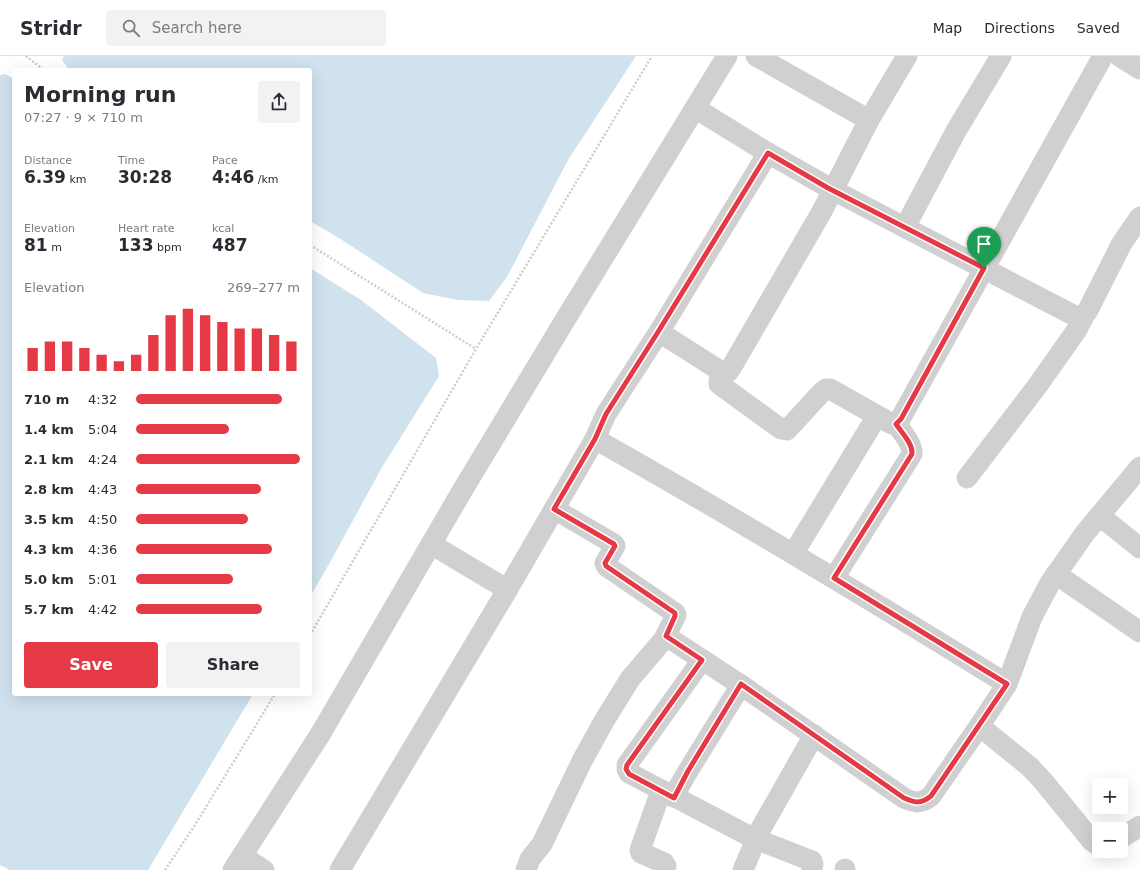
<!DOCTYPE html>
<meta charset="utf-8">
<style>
body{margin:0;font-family:"DejaVu Sans",sans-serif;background:#f2f2f3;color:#2b2b33;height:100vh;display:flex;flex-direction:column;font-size:15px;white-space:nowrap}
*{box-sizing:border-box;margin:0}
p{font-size:13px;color:#7c7c81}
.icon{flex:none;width:22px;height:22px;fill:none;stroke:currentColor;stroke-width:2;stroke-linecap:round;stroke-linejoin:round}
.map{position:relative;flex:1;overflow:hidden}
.side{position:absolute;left:12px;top:12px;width:300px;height:628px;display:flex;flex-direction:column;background:#fff;border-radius:4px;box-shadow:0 4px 16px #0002}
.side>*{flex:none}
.fabs{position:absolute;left:1092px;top:722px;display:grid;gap:8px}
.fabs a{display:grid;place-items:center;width:36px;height:36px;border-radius:4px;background:#fff;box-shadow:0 4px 16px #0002;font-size:20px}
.pin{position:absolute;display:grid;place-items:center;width:34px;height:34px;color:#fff;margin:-41px -17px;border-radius:50% 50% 50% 0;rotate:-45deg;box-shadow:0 0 4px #0007}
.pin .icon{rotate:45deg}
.round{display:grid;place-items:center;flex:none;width:42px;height:42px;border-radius:4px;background:#f2f2f3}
.head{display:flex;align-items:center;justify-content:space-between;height:68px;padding:0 12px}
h1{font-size:22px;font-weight:700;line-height:30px}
.figures{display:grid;grid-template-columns:repeat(3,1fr);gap:6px;height:68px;padding:4px 12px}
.figures div{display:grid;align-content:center}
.figures b{font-size:17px;font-weight:700}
.figures small{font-size:11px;font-weight:400}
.figures p{font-size:11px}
.chart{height:112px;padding:8px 12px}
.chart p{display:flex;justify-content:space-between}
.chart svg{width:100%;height:72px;margin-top:4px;stroke:#e63946;stroke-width:6}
.primary-button{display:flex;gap:8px;margin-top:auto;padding:8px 12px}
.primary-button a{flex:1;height:46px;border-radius:4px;background:#e63946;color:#fff;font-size:16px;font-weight:700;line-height:46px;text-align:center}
.primary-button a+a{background:#f2f2f3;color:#2b2b33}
ul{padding:0 12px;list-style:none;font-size:13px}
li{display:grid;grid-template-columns:64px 48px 1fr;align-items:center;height:30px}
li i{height:10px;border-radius:5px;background:#e63946}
header{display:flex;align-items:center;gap:24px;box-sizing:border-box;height:56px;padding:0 20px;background:#fff;border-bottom:1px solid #e1e1e2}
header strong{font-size:19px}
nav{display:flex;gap:22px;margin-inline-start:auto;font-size:14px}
.search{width:280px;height:36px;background:#f2f2f3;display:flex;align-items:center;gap:10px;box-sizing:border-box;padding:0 14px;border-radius:4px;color:#7c7c81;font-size:15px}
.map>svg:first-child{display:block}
.water{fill:#cfe2ee}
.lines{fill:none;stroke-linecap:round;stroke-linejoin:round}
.path{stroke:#cdcdcd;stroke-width:2.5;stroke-dasharray:2 2;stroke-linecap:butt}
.street{stroke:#d0d0d0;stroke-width:21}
.route-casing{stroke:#fff;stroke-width:8}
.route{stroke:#e63946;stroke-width:5}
</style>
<header>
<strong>Stridr</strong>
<div class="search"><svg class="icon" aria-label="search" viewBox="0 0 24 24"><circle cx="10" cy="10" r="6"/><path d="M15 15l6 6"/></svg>Search here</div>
<nav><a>Map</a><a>Directions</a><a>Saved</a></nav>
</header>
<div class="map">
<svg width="1140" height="814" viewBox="0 0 1140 814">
<rect width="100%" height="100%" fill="#fff"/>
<!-- water -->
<g class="water">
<polygon points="64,0 636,0 568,104 507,221 489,245 458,244 423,237 339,182 310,165 310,14 69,14 62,4"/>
<polygon points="5,18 14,23 14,638 253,638 148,814 10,814 0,809 0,19"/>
<polygon points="310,212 361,244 436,302 439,320 381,413 333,501 310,541"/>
</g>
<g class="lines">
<!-- path -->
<g class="path">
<polyline points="26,0 44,14"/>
<polyline points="310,189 476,293"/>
<polyline points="310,579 476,293 652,0"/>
<polyline points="165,814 195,769 275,638"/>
</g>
<!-- street -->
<g class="street">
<polyline points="756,0 869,64"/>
<polyline points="907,0 869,64 833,134 1077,261 1081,260 1087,256 1122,187 1140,161"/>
<polyline points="1119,0 1140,13"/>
<polyline points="905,171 956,75 1001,0"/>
<polyline points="659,276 719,314 723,316 728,316 731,312 821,157 833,134 768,97 695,52"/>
<polyline points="721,315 719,325 719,328 781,373 787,374 821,337 826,333 830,333 892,368 896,368 898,367 1103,0"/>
<path d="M595 383C734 461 871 544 1007 628"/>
<polyline points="967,422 1038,329 1076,275 1085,258"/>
<polyline points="1100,460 1140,492"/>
<polyline points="431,488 498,528"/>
<polyline points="793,498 877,360"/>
<polyline points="1056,518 1140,576"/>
<path d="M834 522 912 398C913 388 902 376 896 368"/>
<path d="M666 580 741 629 904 742C915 747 921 748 931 740L980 669"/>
<polyline points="702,604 627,709 627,713 629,717 753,782 754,788 743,814"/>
<polyline points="661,735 640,794 641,797 664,807 666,810 665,814"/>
<polyline points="673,741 688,715 741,629"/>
<polyline points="753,782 812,805 813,808 812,814"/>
<polyline points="1121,782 1140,770"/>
<polyline points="755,783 814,679"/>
<polyline points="1099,790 1092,785 1043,725 1030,711 983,673 980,669 1007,628 1032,561 1050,527 1085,477 1140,411"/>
<polyline points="242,800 264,814"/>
<polyline points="233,814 321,677 462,435 565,264 727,0"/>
<polyline points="340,814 506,536 595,383 606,358 659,276 768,97"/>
<polyline points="526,814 530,803 542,788 582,705 604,665 630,623 664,583 676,559 675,557 606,510 605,507 615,490 614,488 554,453"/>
<polyline points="845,814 845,813"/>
</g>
</g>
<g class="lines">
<defs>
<path id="route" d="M768 97 828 132 984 212 901 363 896 368C902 377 913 388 912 398L834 522 1007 628 931 740C921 748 915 747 904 742L741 628 688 715 674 742 629 718 626 713 627 709 702 604 666 580 675 560V557L606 510 605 507 615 490 614 488 554 453 595 383 606 358 658 276Z"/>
</defs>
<!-- route casing -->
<use href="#route" class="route-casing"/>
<!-- route -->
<use href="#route" class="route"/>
</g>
</svg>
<div class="fabs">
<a>+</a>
<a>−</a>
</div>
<div class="pin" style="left:984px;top:212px;background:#1e9e55"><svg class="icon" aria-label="arrive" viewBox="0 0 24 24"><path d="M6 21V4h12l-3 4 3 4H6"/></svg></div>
<section class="side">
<div class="head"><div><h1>Morning run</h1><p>07:27 · 9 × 710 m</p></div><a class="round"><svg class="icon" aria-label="share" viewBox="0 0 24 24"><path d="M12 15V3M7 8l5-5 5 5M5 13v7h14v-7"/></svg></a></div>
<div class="figures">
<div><p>Distance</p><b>6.39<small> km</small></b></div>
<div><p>Time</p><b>30:28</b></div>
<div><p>Pace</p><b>4:46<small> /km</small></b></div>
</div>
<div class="figures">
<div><p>Elevation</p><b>81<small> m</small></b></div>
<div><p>Heart rate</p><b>133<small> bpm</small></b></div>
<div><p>kcal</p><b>487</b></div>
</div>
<div class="chart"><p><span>Elevation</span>269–277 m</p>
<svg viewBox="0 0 160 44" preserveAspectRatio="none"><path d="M5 44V30M15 44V26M25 44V26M35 44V30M45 44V34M55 44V38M65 44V34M75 44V22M85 44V10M95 44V6M105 44V10M115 44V14M125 44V18M135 44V18M145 44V22M155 44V26"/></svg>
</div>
<ul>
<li><b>710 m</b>4:32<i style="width:89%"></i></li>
<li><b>1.4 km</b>5:04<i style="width:57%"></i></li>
<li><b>2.1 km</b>4:24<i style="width:100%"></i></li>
<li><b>2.8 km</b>4:43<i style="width:76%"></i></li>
<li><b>3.5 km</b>4:50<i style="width:68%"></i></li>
<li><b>4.3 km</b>4:36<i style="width:83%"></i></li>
<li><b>5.0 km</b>5:01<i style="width:59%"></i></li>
<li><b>5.7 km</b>4:42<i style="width:77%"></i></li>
</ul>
<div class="primary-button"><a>Save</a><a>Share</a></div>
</section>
</div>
